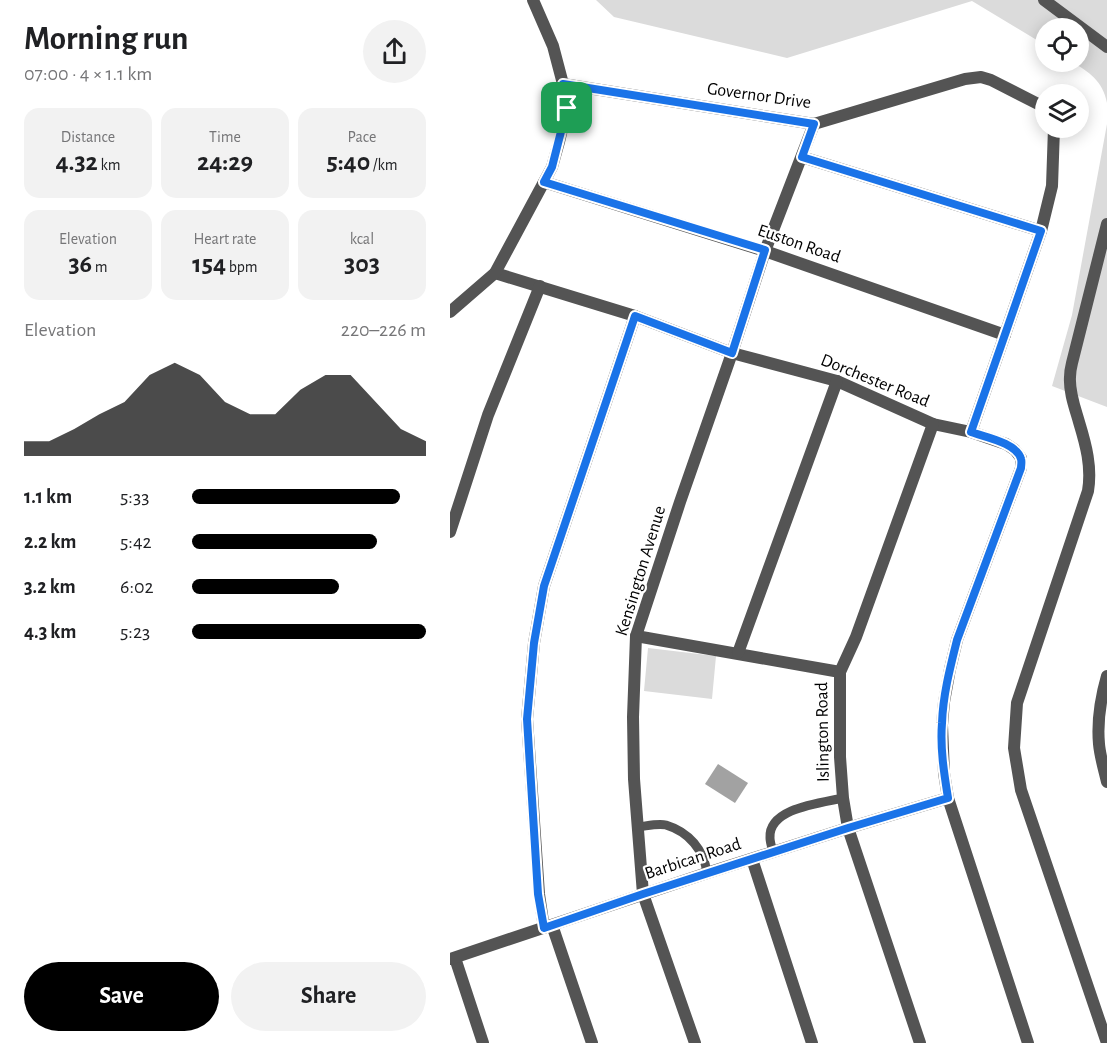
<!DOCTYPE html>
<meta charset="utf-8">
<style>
body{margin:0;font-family:"Alegreya Sans",sans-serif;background:#f2f2f2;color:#202124;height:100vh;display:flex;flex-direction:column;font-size:22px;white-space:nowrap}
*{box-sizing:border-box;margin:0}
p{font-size:20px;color:#757577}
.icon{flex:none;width:33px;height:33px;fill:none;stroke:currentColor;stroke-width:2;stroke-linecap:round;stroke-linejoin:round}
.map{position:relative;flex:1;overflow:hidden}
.side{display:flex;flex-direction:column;background:#fff;width:450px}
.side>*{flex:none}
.controls{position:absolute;left:585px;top:18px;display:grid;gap:12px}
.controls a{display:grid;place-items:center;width:54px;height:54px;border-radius:50%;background:#fff;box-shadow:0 3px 15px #0003;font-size:30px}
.pin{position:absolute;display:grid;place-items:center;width:51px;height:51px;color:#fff;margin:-26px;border-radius:12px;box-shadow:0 3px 9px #0006}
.round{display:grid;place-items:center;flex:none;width:63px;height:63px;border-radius:32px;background:#f2f2f2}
.overview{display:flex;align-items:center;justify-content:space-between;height:102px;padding:0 24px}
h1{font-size:33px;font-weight:700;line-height:45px}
.metrics{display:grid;grid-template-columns:repeat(3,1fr);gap:9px;height:102px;padding:6px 24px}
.metrics div{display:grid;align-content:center;border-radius:15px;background:#f2f2f2;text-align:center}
.metrics b{font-size:26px;font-weight:700}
.metrics small{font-size:16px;font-weight:400}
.metrics p{font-size:16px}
.chart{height:168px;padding:12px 24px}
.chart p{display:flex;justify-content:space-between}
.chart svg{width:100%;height:108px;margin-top:6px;fill:#000;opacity:.7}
.cta{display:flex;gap:12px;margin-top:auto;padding:12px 24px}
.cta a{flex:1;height:69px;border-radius:36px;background:#000;color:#fff;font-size:24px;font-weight:700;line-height:69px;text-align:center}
.cta a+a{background:#f2f2f2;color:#202124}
ul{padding:0 24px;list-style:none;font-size:20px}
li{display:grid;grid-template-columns:96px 72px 1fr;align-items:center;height:45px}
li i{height:15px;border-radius:8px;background:#000}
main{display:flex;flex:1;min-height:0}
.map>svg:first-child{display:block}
.green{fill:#dbdbdb}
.water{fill:#a2a2a2}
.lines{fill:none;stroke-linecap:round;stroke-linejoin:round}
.service{stroke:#545454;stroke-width:9}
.minor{stroke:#545454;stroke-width:12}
.tertiary{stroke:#545454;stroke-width:12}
.route-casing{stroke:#fff;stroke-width:12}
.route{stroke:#1a73e8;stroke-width:8}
.labels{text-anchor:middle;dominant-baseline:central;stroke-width:4.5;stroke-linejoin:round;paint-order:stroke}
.street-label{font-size:18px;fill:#000;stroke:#fff}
</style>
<main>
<section class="side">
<div class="overview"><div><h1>Morning run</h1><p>07:00 · 4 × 1.1 km</p></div><a class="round"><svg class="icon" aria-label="share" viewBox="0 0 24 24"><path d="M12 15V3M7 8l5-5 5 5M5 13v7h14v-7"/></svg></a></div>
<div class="metrics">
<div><p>Distance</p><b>4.32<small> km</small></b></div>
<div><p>Time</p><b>24:29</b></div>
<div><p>Pace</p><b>5:40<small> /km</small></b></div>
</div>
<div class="metrics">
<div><p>Elevation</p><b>36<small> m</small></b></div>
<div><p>Heart rate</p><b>154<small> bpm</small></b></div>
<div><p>kcal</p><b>303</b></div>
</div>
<div class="chart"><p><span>Elevation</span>220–226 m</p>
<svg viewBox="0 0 160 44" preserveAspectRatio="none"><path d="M0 44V38L10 38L20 33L30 27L40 22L50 11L60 6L70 11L80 22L90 27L100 27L110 17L120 11L130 11L140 22L150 33L160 38V44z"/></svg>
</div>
<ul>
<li><b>1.1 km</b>5:33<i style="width:89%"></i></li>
<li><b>2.2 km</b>5:42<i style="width:79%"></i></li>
<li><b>3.2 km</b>6:02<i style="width:63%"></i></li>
<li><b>4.3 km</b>5:23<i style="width:100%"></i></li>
</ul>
<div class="cta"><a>Save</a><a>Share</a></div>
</section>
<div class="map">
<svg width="657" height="1043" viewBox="0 0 657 1043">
<rect width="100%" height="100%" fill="#fff"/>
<!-- green -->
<g class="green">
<path d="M146 0H657V103C653 81 639 72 622 62H628V28H596L595 45 522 1 337 58 164 17Z"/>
<polygon points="657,124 657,407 602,386 622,315"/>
<polygon points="198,648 266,656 262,699 194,691"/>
</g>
<!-- water -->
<polygon class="water" points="268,764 298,783 285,803 255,784"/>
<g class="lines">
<!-- service -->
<g class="service">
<path d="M188 827C197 826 208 823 216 825 239 832 254 850 257 873"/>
<path d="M323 852C322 848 320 842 320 838 318 808 371 803 393 798"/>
</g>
<!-- minor -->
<g class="minor">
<polyline points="113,84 364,124 515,79 531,77 541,80 596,108"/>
<polyline points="352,157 591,231"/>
<polyline points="94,182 315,251 555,335"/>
<polyline points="45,273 185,316 282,353 387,381 483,424 521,432 556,444 565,450 571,458 571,468 507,640 500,669 494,702 492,725 494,773 498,798 578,1043"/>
<polyline points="0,312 45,273 102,167 109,142 117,108 113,84 103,46 83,0"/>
<polyline points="521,432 591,231 602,186 604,128"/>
<polyline points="0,532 38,415 90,286"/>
<polyline points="186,636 390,672"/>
<polyline points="288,653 387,381"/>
<path d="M657 676C651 697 647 722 649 744 650 756 654 769 657 782"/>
<polyline points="302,859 362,1043"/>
<polyline points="102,925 142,1043"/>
<polyline points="94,928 89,894 77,719 84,643 94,586 185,316"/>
<polyline points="5,958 33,1043"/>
<polyline points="0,959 257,873 398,828 498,798"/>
<polyline points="245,1043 193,894 184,779 183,717 186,636 230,502 282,353 315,251 364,124"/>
<polyline points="470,1043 398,828 393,798 390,757 390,672 406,637 483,424"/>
</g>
<!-- tertiary -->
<g class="tertiary">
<polyline points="594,0 657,47"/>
<path d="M657 224 622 363C621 367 620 372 620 377 619 392 625 408 629 422 636 445 642 467 638 491L567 703 564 748 571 790 657 1043"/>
</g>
</g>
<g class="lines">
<defs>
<path id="route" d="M113 84 364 124 352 157 591 231 521 432C535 437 567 443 571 459 572 462 571 465 571 468L507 640C500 668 493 695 492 723 490 748 494 773 498 798L398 828 193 894 94 928 88 894 77 719 84 643 94 586 185 316 282 353 315 250 94 182 102 167 117 108Z"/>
</defs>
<!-- route casing -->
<use href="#route" class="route-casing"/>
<!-- route -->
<use href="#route" class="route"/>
</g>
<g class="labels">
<!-- street labels -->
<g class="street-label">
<text transform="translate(309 96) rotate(8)">Governor Drive</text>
<text transform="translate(349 244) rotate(19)">Euston Road</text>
<text transform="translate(425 381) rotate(22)">Dorchester Road</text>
<text transform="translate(191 571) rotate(-73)">Kensington Avenue</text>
<text transform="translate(373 732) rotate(-91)">Islington Road</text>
<text transform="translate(243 859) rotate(-18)">Barbican Road</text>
</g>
</g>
</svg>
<div class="controls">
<a><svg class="icon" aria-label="locate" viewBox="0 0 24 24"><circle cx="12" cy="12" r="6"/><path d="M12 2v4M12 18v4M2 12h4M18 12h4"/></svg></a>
<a><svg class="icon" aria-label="layers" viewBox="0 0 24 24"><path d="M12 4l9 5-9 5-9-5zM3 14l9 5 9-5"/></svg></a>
</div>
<div class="pin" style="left:117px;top:108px;background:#1e9e55"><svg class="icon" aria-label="arrive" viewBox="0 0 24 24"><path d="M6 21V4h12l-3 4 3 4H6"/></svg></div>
</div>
</main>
